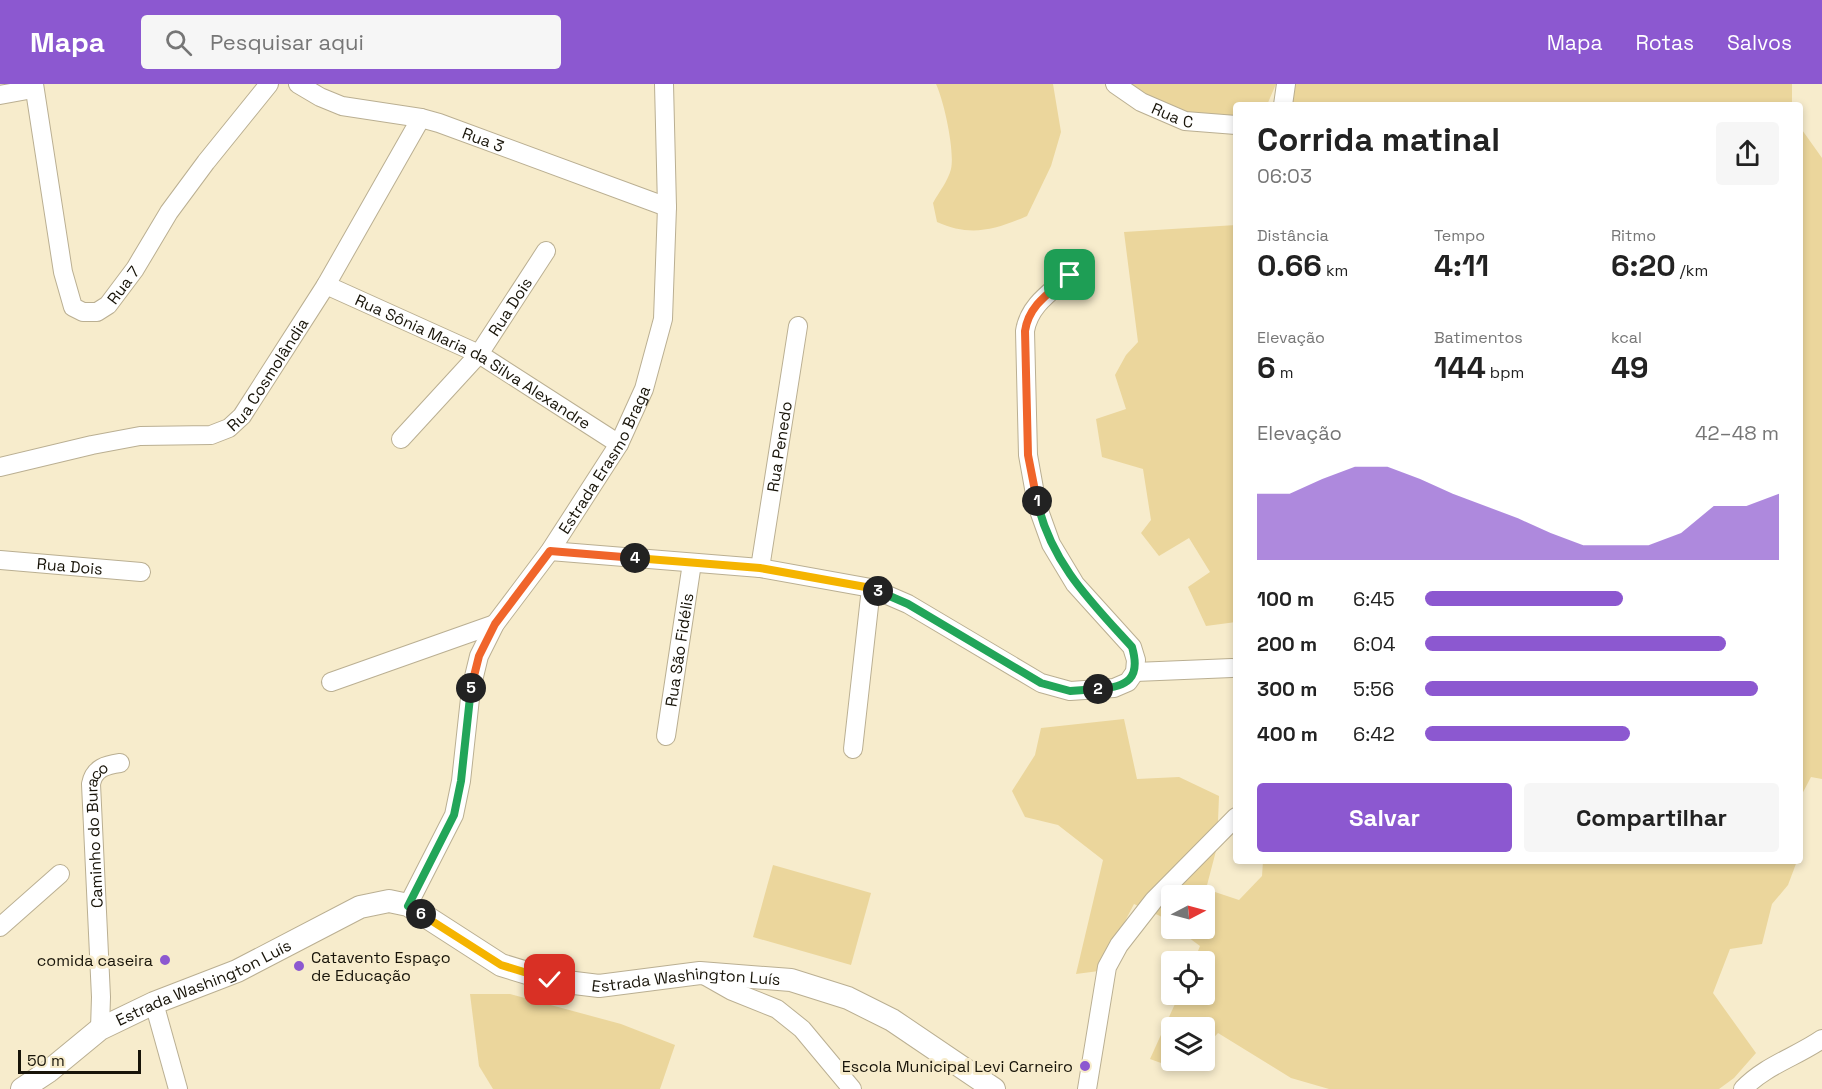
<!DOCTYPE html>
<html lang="pt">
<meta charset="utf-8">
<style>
body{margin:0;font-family:"Space Grotesk",sans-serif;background:#f6f6f6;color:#222;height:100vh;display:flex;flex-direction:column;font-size:22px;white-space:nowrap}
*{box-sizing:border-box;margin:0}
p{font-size:20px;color:#767676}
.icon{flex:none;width:33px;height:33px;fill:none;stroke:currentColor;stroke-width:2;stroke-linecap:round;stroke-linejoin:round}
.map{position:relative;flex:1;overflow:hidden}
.details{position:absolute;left:1233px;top:18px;width:570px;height:762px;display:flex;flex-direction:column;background:#fff;border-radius:6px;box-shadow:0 3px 9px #0003}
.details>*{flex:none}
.needle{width:39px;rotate:84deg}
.buttons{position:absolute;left:1161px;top:801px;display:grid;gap:12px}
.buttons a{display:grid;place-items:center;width:54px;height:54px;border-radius:6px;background:#fff;box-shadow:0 3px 9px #0003;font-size:30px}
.scale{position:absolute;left:18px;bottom:15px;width:123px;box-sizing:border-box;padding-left:6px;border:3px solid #181409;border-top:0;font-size:16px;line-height:21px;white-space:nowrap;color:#181409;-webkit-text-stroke:4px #f7eccc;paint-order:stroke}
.pin{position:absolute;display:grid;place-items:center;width:51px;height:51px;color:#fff;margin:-26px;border-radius:12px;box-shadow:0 3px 9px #0006}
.km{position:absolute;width:30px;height:30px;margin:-15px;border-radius:50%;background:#222;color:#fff;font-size:16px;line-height:30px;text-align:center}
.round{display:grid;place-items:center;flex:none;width:63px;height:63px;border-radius:6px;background:#f6f6f6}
.headline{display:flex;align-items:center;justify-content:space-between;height:102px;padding:0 24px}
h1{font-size:33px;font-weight:600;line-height:45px}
.figures{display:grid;grid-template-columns:repeat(3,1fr);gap:9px;height:102px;padding:6px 24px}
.figures div{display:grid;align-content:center}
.figures b{font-size:30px;font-weight:600}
.figures small{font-size:16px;font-weight:400}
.figures p{font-size:16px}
.chart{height:168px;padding:12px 24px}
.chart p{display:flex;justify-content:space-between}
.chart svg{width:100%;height:108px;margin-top:6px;fill:#8c58d0;opacity:.7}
.cta{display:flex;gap:12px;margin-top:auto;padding:12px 24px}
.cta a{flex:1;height:69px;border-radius:6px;background:#8c58d0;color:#fff;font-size:24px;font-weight:600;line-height:69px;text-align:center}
.cta a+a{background:#f6f6f6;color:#222}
ul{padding:0 24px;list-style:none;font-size:20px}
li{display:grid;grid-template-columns:96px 72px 1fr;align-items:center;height:45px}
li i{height:15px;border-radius:8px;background:#8c58d0}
header{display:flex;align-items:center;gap:36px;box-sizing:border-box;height:84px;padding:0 30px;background:#8c58d0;color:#fff}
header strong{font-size:28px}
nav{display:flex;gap:33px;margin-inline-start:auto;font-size:21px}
.search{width:420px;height:54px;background:#f6f6f6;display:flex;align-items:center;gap:15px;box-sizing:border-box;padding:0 21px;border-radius:6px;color:#767676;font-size:22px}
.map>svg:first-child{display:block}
.green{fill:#ebd69c}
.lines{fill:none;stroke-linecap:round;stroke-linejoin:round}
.minor-casing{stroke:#baaf92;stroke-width:20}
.tertiary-casing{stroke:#baaf92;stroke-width:24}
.minor{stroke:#fff;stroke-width:18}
.tertiary{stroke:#fff;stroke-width:22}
.split-1-casing{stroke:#fff;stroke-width:12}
.split-2-casing{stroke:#fff;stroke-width:12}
.split-3-casing{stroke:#fff;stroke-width:12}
.split-4-casing{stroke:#fff;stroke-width:12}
.split-5-casing{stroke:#fff;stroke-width:12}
.split-6-casing{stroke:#fff;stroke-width:12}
.split-7-casing{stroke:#fff;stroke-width:12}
.split-1{stroke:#f0652b;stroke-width:8}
.split-2{stroke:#22a559;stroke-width:8}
.split-3{stroke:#22a559;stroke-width:8}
.split-4{stroke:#f5b400;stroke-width:8}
.split-5{stroke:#f0652b;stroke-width:8}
.split-6{stroke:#22a559;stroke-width:8}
.split-7{stroke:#f5b400;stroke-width:8}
.poi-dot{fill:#8c58d0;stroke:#f7eccc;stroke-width:2}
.labels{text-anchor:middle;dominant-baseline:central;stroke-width:6;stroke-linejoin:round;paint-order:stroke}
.street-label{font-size:16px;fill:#181409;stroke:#f7eccc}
.poi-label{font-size:16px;fill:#181409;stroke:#f7eccc;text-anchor:end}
</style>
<header>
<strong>Mapa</strong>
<div class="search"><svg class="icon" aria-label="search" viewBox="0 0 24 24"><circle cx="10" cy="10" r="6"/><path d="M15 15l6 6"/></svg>Pesquisar aqui</div>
<nav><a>Mapa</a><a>Rotas</a><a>Salvos</a></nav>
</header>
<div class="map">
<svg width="1822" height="1005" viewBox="0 0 1822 1005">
<rect width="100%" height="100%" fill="#f7eccc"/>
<!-- green -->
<g class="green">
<path d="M936 0H1053L1061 48 1051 82 1027 132C995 146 970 153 937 138L933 119C939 108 948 97 951 85 955 67 944 17 936 0Z"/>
<polygon points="1117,0 1276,0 1267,21 1236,21 1236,39 1210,41"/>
<polygon points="1289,0 1792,0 1792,21 1284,21"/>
<polygon points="1800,43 1822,74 1822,695 1811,693 1800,714"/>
<polygon points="1236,141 1236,538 1206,542 1188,503 1210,488 1189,454 1159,472 1141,449 1151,436 1143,385 1102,373 1096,335 1126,325 1115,291 1126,271 1138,258 1124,148"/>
<polygon points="1124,635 1137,695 1179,693 1219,712 1217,763 1206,805 1239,816 1262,792 1263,777 1797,777 1788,801 1772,820 1762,860 1730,865 1713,909 1756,969 1734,994 1719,1005 1329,1005 1291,994 1218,949 1205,963 1204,944 1172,944 1172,976 1192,977 1183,987 1150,975 1179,911 1204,910 1204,878 1194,877 1200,862 1177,845 1204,844 1204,812 1172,812 1171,840 1160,832 1134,820 1099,887 1076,890 1103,776 1058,741 1025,733 1012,707 1035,671 1041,644"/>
<polygon points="773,781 871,809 851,881 753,853"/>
<polygon points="470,910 510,910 621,940 675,961 660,1005 493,1005 479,982"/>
</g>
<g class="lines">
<defs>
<g id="minor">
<path id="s1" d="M34 0 63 188 73 223 83 228H97L108 221 135 185 169 128 206 78 269 0"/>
<path id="s2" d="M298 0 320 13 342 22 421 34 439 39 667 123"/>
<path id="s3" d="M1115 0 1141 18 1185 37 1236 41"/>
<polyline points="0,11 33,5"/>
<polyline points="1283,21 1286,0"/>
<path id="s4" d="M326 201 479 270 619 360"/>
<path id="s5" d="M401 355 479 270 546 167"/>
<path id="s6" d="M0 383 92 361 140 352 211 351 229 344 242 332 326 201 421 34"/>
<path d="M550 467 760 484 871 504 908 520 1041 599 1070 607 1114 604 1128 598 1135 588 1136 576 1132 563 1075 500 1051 460 1037 421 1028 371 1025 247C1029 221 1051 208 1070 191"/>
<path id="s7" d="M0 476 141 488"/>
<path id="s8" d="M760 484 798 242"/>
<polyline points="1135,588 1232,584"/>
<polyline points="331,598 495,540"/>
<path id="s9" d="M666 652 692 479"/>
<polyline points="853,665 871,504"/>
<path id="s10" d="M408 821 454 731 461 697 471 605 479 572 495 540 550 467 619 360 644 305 663 235 667 123 664 0"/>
<polyline points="0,843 60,790"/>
<polyline points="702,890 732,907 777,925 802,945 852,1005"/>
<polyline points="154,919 178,1005"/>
<path id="s11" d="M100 945 101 913 91 700C94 684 106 681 120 679"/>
<polyline points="1087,1005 1107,883 1119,861 1154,816 1236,733"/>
<path d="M1743 1005C1766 981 1796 973 1822 955"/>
</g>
<g id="tertiary">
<path id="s12" d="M22 1005 49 987 100 945 154 919 237 887 360 823 389 817 408 821 501 881 550 896 599 902 700 889 791 896 848 914 892 936 994 1005"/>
</g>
</defs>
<!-- minor casing -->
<use href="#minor" class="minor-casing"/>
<!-- tertiary casing -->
<use href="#tertiary" class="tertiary-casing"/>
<!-- minor -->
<use href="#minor" class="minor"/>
<!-- tertiary -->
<use href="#tertiary" class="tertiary"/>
</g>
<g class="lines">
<defs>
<path id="split-1" d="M1037 417 1028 371 1025 247C1029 220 1051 208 1070 191"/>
<path id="split-2" d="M1037 417C1051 479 1091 518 1132 563 1141 594 1128 603 1098 605"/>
<polyline id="split-3" points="878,507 908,520 1041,599 1070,607 1098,605"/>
<polyline id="split-4" points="635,474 760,484 871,504 878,507"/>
<polyline id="split-5" points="471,604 479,572 495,540 550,467 635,474"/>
<polyline id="split-6" points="421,830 408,822 454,731 461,697 471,604"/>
<polyline id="split-7" points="421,830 501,881 550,896"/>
</defs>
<!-- split-1 casing -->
<use href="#split-1" class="split-1-casing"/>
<!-- split-2 casing -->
<use href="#split-2" class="split-2-casing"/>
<!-- split-3 casing -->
<use href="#split-3" class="split-3-casing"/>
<!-- split-4 casing -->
<use href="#split-4" class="split-4-casing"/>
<!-- split-5 casing -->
<use href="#split-5" class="split-5-casing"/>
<!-- split-6 casing -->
<use href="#split-6" class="split-6-casing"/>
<!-- split-7 casing -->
<use href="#split-7" class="split-7-casing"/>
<!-- split-1 -->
<use href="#split-1" class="split-1"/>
<!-- split-2 -->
<use href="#split-2" class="split-2"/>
<!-- split-3 -->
<use href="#split-3" class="split-3"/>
<!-- split-4 -->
<use href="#split-4" class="split-4"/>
<!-- split-5 -->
<use href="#split-5" class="split-5"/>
<!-- split-6 -->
<use href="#split-6" class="split-6"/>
<!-- split-7 -->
<use href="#split-7" class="split-7"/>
</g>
<!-- markers -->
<g class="poi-dot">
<circle cx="165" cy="876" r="6"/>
<circle cx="299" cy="882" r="6"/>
<circle cx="1085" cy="982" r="6"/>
</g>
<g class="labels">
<!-- street labels -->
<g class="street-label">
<text stroke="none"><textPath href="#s3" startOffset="66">Rua C</textPath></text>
<text stroke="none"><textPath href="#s2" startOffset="195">Rua 3</textPath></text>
<text stroke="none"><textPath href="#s1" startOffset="290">Rua 7</textPath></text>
<text stroke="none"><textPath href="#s5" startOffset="172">Rua Dois</textPath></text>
<text stroke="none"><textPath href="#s4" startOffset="166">Rua Sônia Maria da Silva Alexandre</textPath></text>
<text stroke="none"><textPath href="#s6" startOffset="300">Rua Cosmolândia</textPath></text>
<text stroke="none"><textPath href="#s8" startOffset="123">Rua Penedo</textPath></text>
<text stroke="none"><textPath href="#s10" startOffset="496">Estrada Erasmo Braga</textPath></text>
<text stroke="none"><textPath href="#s7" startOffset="70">Rua Dois</textPath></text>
<text stroke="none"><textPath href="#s9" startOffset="87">Rua São Fidélis</textPath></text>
<text stroke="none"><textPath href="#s11" startOffset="196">Caminho do Buraco</textPath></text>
<text stroke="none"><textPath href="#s12" startOffset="212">Estrada Washington Luís</textPath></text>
<text stroke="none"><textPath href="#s12" startOffset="734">Estrada Washington Luís</textPath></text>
</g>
<!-- poi labels -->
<g class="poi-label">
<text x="311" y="873" text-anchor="start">Catavento Espaço<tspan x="311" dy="18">de Educação</tspan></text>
<text x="153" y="876">comida caseira</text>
<text x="1073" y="982">Escola Municipal Levi Carneiro</text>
</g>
</g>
</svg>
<div class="buttons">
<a><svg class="needle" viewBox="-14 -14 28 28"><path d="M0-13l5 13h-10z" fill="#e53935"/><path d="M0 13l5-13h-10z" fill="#767676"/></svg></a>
<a><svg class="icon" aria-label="locate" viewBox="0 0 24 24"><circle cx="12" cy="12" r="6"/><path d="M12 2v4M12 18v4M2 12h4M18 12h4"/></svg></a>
<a><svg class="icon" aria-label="layers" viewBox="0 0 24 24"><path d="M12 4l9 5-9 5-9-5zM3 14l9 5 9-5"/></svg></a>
</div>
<div class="scale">50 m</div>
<div class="pin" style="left:1070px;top:191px;background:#1e9e55"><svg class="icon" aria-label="arrive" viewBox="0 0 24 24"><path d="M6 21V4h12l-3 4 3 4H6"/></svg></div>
<div class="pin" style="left:550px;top:896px;background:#d93025"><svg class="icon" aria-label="check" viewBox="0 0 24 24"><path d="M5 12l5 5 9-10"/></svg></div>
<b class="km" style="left:1037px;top:417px">1</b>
<b class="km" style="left:1098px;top:605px">2</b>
<b class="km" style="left:878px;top:507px">3</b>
<b class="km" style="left:635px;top:474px">4</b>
<b class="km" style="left:471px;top:604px">5</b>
<b class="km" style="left:421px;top:830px">6</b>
<section class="details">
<div class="headline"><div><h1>Corrida matinal</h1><p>06:03</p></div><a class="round"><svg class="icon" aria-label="share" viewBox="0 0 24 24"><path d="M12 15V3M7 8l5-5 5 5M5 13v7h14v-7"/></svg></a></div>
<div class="figures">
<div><p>Distância</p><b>0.66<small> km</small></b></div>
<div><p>Tempo</p><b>4:11</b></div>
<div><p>Ritmo</p><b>6:20<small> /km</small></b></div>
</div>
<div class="figures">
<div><p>Elevação</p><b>6<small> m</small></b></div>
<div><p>Batimentos</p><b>144<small> bpm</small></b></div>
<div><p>kcal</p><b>49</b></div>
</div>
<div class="chart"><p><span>Elevação</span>42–48 m</p>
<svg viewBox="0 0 160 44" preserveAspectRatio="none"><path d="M0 44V17L10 17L20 11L30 6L40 6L50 11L60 17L70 22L80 27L90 33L100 38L110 38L120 38L130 33L140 22L150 22L160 17V44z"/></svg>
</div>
<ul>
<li><b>100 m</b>6:45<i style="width:56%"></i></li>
<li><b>200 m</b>6:04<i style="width:85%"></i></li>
<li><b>300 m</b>5:56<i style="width:94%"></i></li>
<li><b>400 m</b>6:42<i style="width:58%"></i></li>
</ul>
<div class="cta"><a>Salvar</a><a>Compartilhar</a></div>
</section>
</div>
